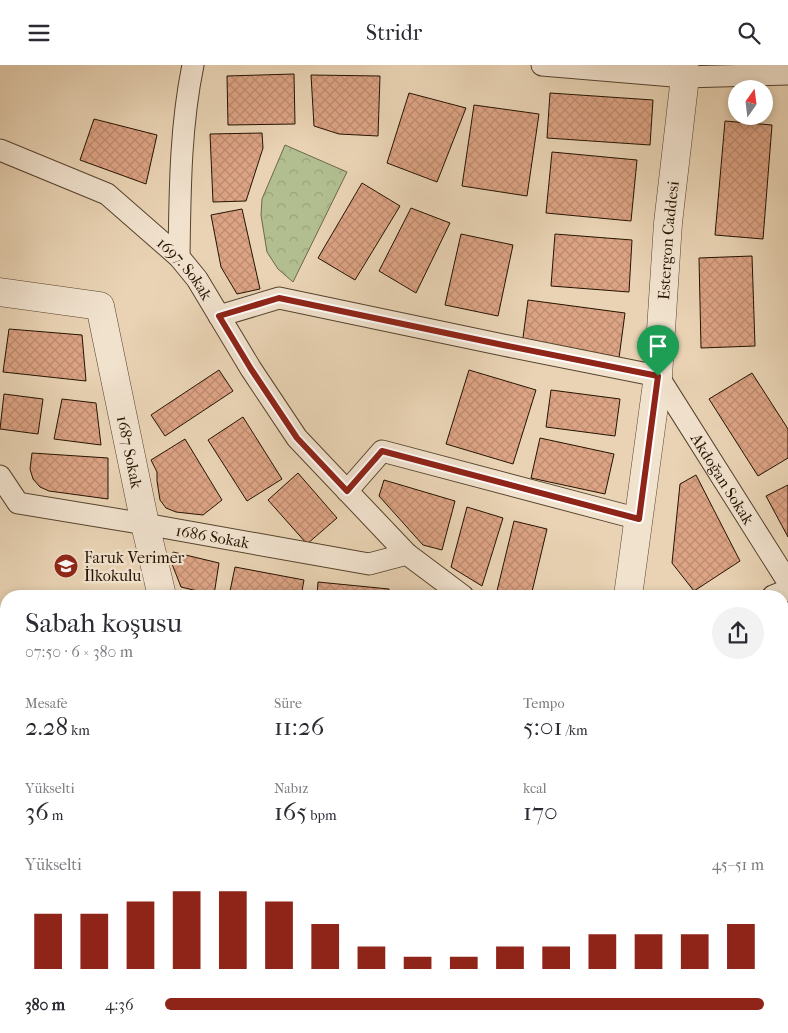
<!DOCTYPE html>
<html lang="tr">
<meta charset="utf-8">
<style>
body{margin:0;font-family:"IM FELL French Canon",serif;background:#f2f2f3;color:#2b2b33;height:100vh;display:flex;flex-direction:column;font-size:19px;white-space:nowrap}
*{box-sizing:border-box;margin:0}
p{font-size:16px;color:#7c7c81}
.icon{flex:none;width:28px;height:28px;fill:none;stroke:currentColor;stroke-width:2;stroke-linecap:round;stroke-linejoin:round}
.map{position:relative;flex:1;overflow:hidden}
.panel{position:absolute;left:0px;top:525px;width:789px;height:444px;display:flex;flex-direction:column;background:#fff;border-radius:20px 20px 0 0;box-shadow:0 2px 8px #0003}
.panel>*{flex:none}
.needle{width:32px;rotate:14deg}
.tools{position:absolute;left:728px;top:15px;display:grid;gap:10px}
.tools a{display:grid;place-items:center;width:45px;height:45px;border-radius:50%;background:#fff;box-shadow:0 2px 8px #0003;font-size:25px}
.pin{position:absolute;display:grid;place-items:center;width:42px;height:42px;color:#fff;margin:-51px -21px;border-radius:50% 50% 50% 0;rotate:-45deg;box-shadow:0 0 5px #0007}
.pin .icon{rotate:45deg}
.round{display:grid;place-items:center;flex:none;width:52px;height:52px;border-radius:26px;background:#f2f2f3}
.head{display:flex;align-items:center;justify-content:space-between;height:85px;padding:0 25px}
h1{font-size:28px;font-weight:600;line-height:38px}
.metrics{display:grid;grid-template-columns:repeat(3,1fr);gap:8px;height:85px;padding:5px 25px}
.metrics div{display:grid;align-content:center}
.metrics b{font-size:25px;font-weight:600}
.metrics small{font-size:14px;font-weight:400}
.metrics p{font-size:14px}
.chart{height:140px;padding:10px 25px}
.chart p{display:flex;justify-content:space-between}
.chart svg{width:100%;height:90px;margin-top:5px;stroke:#8f2418;stroke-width:6}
ul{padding:0 25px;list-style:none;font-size:16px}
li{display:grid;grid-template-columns:80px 60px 1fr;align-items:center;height:38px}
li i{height:12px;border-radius:6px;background:#8f2418}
header{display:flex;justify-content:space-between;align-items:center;height:65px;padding:0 25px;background:#fff;font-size:22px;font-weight:600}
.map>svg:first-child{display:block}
.park{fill:url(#park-crowns);stroke:#6c6848}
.building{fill:url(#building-cross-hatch);stroke:#251300}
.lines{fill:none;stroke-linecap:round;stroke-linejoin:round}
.minor-casing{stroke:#56432d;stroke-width:23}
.tertiary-casing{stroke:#56432d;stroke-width:29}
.secondary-casing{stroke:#251300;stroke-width:29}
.minor{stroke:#f1e2ce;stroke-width:21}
.tertiary{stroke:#f1e2ce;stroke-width:28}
.secondary{stroke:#f1e2ce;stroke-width:28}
.route-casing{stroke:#fff;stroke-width:10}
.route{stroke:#8f2418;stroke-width:6}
.labels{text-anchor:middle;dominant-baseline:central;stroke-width:4.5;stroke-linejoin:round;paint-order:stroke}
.street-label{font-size:16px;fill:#251300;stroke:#f1e2ce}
.poi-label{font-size:16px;fill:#251300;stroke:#f1e2ce;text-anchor:start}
</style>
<header><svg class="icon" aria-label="menu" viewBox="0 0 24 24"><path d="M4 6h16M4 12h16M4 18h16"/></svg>Stridr<svg class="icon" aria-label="search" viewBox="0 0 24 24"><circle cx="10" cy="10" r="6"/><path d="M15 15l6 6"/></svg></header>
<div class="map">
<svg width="788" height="968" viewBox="0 0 788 968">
<defs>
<pattern id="park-crowns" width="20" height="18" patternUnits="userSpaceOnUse" patternTransform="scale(1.25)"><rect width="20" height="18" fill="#b2be90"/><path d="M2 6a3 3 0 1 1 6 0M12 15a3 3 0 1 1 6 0" fill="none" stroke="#99a27a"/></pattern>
<pattern id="building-cross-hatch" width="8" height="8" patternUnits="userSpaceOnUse" patternTransform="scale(1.25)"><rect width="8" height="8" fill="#dca384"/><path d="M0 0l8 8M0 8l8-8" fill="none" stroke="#bd8b70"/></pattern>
</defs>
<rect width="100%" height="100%" fill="#e9d3b4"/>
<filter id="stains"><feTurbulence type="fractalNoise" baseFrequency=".004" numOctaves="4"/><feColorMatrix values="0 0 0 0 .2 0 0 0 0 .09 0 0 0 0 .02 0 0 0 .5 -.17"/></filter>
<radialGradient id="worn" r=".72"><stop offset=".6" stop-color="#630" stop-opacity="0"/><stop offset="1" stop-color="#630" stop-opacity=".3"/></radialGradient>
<!-- park -->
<g class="park">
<polygon points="285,80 347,107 293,217 278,204 267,187 261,150 262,134"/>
<polygon points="788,557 788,687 783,690 782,560"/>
</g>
<!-- building -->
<g class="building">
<polygon points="294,9 295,59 228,60 227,11"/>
<polygon points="311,10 380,11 378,71 339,69 314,61"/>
<polygon points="409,28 466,43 437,117 387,98"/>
<polygon points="550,28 653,35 650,80 547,73"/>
<polygon points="474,40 539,49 527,131 462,121"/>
<polygon points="94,54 157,70 146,119 80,95"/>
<polygon points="725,56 772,60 763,174 715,170"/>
<polygon points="262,68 263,83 246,136 213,137 210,69"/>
<polygon points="552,87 637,95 631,156 546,148"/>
<polygon points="362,118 400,141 355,215 318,193"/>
<polygon points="411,143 450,158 416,228 379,206"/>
<polygon points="242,144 260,224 237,229 221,202 211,150"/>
<polygon points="461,169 513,180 498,251 445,240"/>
<polygon points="555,169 632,175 629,227 551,221"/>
<polygon points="752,191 755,281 701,283 699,193"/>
<polygon points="528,235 625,248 619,293 522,280"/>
<polygon points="9,264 82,270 86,316 3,307"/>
<polygon points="219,305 233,326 165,371 151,350"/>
<polygon points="469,305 536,325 513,399 446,379"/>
<polygon points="752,308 788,364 788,393 758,411 709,334"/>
<polygon points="551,325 620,334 615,371 546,362"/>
<polygon points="4,329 43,334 38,369 0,364"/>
<polygon points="62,334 96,338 101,380 54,374"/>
<polygon points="243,352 282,414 247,436 208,375"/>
<polygon points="540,373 614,389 605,429 531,413"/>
<polygon points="185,374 222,435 203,450 176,447 166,443 160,435 157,416 157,407 151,395"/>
<polygon points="32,388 108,393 108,434 49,426 40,422 33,414 30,404"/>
<polygon points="298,408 337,453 307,479 268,435"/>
<polygon points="696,410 740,496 694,526 672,498 680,419"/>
<polygon points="384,415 455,436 442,485 423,480 379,431"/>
<polygon points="788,420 788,472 766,431"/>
<polygon points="467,442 503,453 482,521 451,502"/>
<polygon points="514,456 547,464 531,531 503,531 496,530"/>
<polygon points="173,487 219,498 214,530 181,522 172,499"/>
<polygon points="235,502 304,515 301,531 229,531"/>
<polygon points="318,517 389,524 389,531 317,531"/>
<polygon points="782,777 788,781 788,815 782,822"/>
<polygon points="6,782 6,820 4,820"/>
<polygon points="788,908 788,961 778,967 775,962 782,962 782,915"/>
<rect x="196" y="962" width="58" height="6"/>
<rect x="399" y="962" width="52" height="5"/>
<polygon points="499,962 560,962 561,965 542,968 500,968"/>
<polygon points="623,962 650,962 637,967"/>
</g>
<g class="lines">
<defs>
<g id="minor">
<polyline points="542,0 685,12 788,9"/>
<path id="s1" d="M0 85 107 129 179 192 197 214 251 304 297 373 407 489 463 531"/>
<path d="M179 192C180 128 180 63 193 0"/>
<path id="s2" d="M219 251 279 233 503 280 658 311 788 517"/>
<path id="s3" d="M0 411 18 438 145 459 369 499 407 489"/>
<polyline points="347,426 382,386 639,454"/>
<polyline points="773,531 788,525"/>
<polyline points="782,708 788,705"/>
<polyline points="782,730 788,735"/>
<polyline points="782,878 788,870"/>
<polyline points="271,962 271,968"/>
</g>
<g id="tertiary">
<path id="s4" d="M0 227 100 241 145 459 162 531"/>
<path id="s5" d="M628 531 658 311 668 158 685 12 684 0"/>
<polyline points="478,962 479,968"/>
</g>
<g id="secondary">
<polyline points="0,730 6,730"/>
<polyline points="722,962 725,968"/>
</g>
</defs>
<!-- minor casing -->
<use href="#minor" class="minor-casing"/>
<!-- tertiary casing -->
<use href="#tertiary" class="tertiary-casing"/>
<!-- secondary casing -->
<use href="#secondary" class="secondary-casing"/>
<!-- minor -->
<use href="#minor" class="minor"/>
<!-- tertiary -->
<use href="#tertiary" class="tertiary"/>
<!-- secondary -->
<use href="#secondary" class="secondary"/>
</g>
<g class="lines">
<defs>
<polygon id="route" points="279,233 503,280 658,311 639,454 382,386 347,426 297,373 251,304 219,251"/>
</defs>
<!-- route casing -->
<use href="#route" class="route-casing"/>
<!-- route -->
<use href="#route" class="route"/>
</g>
<!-- icons -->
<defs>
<symbol id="school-disc" viewBox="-11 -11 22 22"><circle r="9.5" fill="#8f2418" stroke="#f1e2ce"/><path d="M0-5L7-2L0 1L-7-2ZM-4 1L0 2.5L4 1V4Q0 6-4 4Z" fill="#fff"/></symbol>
</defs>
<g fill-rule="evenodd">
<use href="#school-disc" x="52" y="487" width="28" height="28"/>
</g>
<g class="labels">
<!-- street labels -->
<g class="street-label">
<text stroke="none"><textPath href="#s5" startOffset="358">Estergon Caddesi</textPath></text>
<text stroke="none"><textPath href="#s1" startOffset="224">1697. Sokak</textPath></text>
<text stroke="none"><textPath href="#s4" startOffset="250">1687 Sokak</textPath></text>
<text stroke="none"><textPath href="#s2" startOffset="571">Akdoğan Sokak</textPath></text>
<text stroke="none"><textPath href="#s3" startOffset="230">1686 Sokak</textPath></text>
</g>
<!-- poi labels -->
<g class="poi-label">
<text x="84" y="492">Faruk Verimer<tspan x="84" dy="18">İlkokulu</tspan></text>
</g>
</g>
<rect width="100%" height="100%" filter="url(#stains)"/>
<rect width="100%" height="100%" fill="url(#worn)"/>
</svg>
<div class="tools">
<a><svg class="needle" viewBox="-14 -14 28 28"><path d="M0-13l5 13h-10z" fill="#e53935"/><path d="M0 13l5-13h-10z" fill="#7c7c81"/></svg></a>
</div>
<div class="pin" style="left:658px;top:311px;background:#1e9e55"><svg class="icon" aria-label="arrive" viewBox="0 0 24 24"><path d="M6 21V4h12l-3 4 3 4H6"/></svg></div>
<section class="panel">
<div class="head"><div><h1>Sabah koşusu</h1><p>07:50 · 6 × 380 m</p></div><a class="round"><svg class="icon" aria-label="share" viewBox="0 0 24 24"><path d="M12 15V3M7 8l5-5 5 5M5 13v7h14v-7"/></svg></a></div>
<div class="metrics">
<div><p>Mesafe</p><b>2.28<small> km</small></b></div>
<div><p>Süre</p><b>11:26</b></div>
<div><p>Tempo</p><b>5:01<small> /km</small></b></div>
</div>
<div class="metrics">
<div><p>Yükselti</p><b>36<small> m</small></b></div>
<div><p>Nabız</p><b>165<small> bpm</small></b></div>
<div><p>kcal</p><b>170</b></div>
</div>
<div class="chart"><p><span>Yükselti</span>45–51 m</p>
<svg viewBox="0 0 160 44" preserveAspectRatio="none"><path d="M5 44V17M15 44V17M25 44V11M35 44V6M45 44V6M55 44V11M65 44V22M75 44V33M85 44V38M95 44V38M105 44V33M115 44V33M125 44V27M135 44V27M145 44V27M155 44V22"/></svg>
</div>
<ul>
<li><b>380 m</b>4:36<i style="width:100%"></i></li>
</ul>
</section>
</div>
